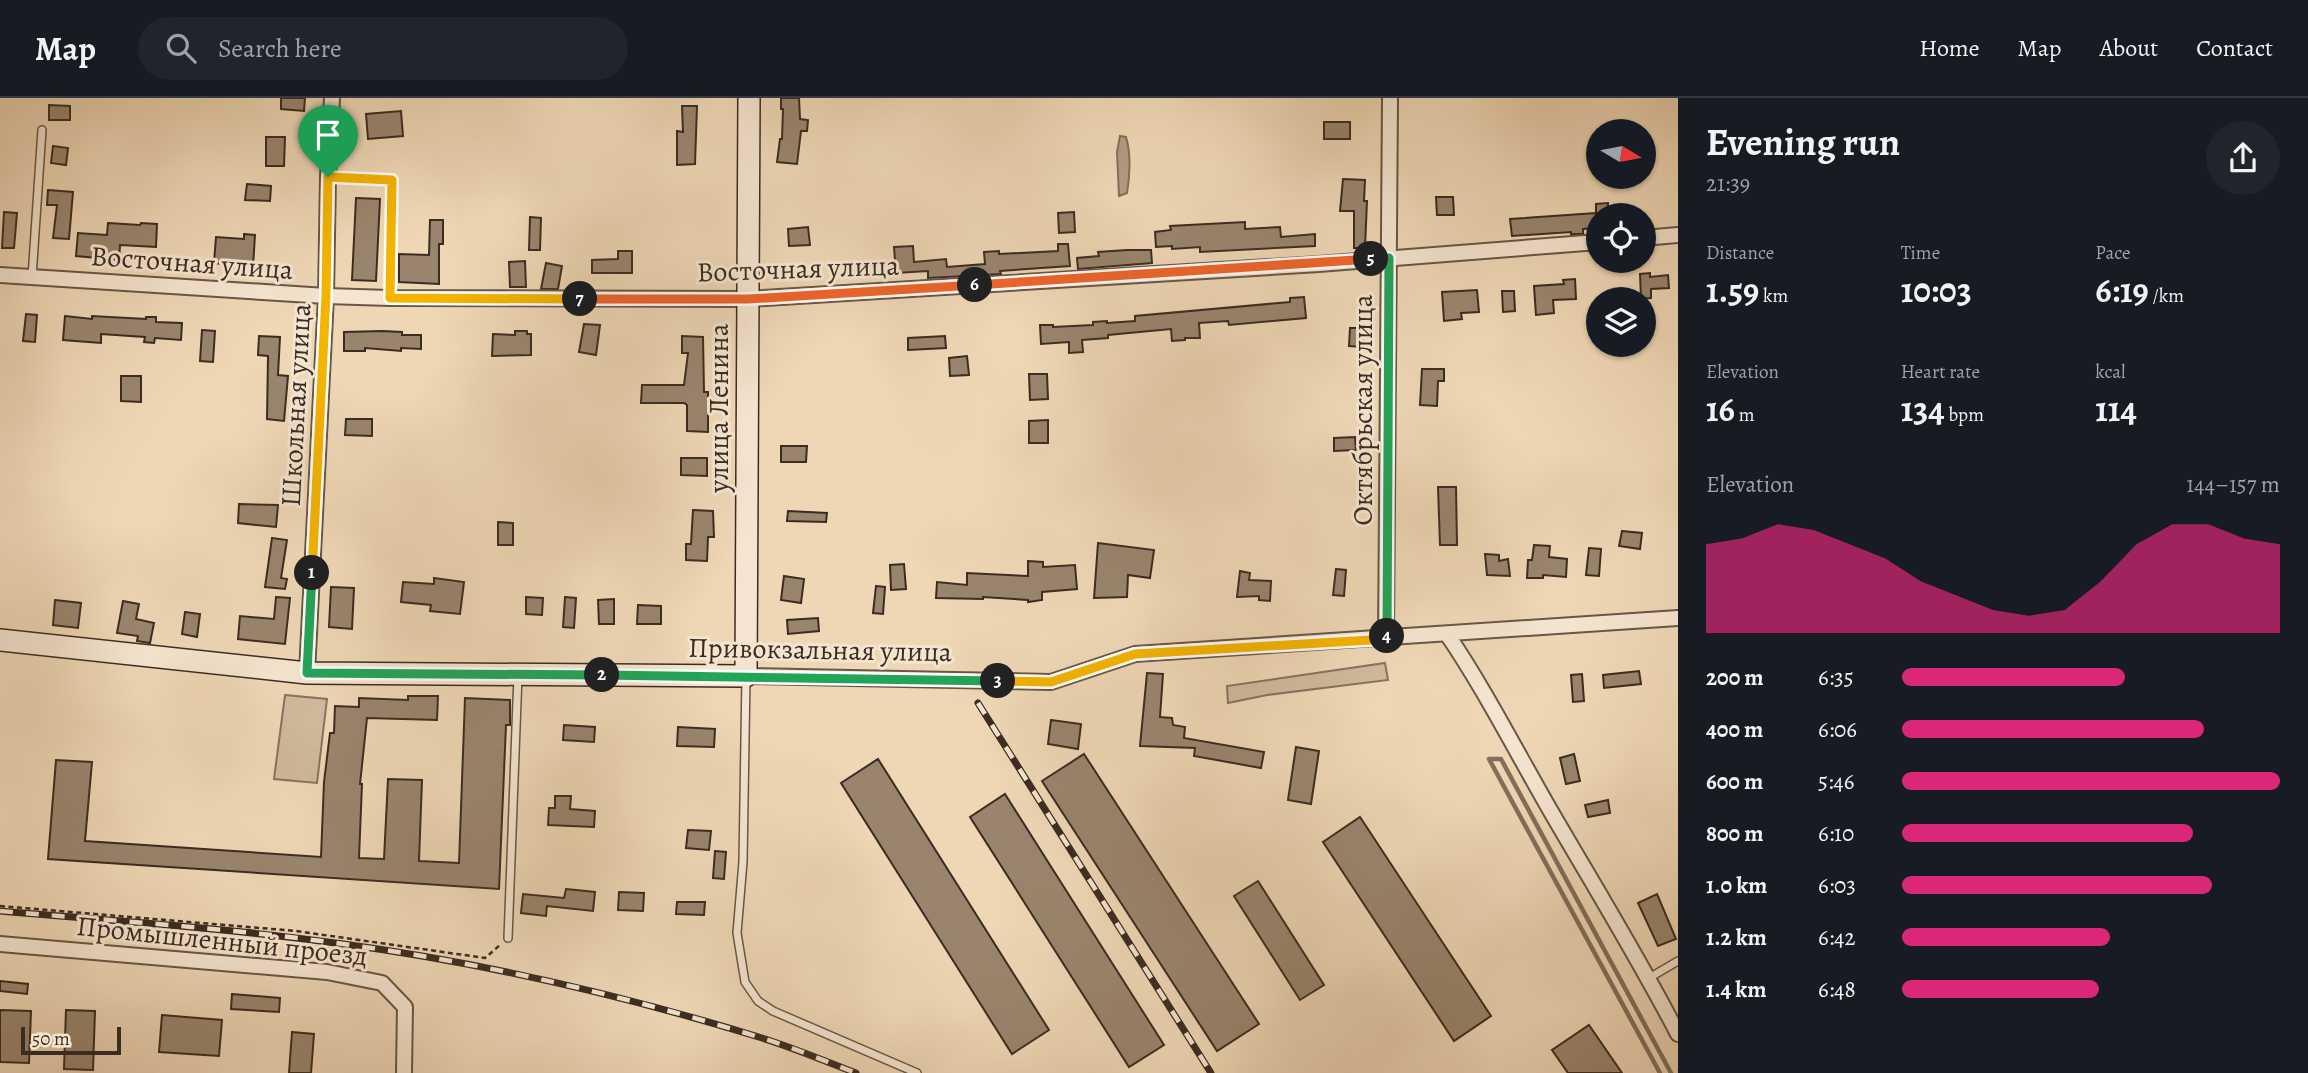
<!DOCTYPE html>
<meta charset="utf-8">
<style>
body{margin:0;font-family:Alegreya,serif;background:#20242c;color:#f1f3f6;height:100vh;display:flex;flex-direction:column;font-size:26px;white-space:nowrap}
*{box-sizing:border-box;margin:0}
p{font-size:23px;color:#9ea1a6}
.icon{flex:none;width:38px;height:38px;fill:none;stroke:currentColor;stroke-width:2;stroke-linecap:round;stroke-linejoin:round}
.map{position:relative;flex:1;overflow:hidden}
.details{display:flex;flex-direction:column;background:#171b24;width:630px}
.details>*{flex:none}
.needle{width:46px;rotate:100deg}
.tools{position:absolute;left:1586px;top:21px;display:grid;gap:14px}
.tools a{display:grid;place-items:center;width:70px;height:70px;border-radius:50%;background:#171b24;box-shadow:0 2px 5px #0004;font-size:35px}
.scale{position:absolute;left:21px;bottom:18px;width:100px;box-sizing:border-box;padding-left:7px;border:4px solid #3b2c21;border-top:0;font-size:19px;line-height:24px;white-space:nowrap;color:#3b2c21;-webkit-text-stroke:5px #f5e5d0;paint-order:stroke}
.pin{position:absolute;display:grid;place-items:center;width:60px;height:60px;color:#fff;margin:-72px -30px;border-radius:50% 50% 50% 0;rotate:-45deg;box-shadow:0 0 7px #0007}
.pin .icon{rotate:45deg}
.km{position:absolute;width:35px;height:35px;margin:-18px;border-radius:50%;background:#222;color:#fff;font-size:19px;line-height:35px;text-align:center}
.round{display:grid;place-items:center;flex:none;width:74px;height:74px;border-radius:37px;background:#20242c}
.overview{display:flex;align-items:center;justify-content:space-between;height:119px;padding:0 28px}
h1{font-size:38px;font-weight:700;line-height:52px}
.figures{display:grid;grid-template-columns:repeat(3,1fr);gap:10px;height:119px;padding:7px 28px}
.figures div{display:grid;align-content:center}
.figures b{font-size:35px;font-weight:700}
.figures small{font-size:19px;font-weight:400}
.figures p{font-size:19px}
.chart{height:196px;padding:14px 28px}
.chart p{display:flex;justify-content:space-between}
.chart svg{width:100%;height:126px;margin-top:7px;fill:#db2777;opacity:.7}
ul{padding:0 28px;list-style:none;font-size:23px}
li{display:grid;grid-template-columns:112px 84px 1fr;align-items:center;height:52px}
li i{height:18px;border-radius:9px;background:#db2777}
header{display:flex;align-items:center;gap:42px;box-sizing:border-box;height:98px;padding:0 35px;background:#171b24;border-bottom:2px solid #363941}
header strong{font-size:33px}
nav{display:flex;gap:38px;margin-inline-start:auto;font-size:24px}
.search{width:490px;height:63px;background:#20242c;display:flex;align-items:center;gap:18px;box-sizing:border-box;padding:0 24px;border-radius:38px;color:#9ea1a6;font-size:26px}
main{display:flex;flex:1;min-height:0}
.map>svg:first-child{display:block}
.green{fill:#d0ba9d;stroke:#86735f;stroke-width:2}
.water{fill:#b29d83;stroke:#82705c;stroke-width:2}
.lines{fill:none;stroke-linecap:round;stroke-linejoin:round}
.stream{stroke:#82705c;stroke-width:4.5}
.building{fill:#99856e;stroke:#3b2c21;stroke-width:2}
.lane-casing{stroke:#685746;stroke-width:10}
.street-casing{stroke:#685746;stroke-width:18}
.secondary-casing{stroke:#3b2c21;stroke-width:24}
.path{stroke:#3b2c21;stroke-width:2.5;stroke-dasharray:5 3.5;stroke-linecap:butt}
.lane{stroke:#f5e5d0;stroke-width:7}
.street{stroke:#f5e5d0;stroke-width:14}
.secondary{stroke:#f5e5d0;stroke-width:21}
.rail-casing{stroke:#3b2c21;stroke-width:7}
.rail{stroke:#f5e5d0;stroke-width:4.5;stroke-dasharray:13;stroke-linecap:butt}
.split-1-casing{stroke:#fff;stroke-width:14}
.split-2-casing{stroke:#fff;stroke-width:14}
.split-3-casing{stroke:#fff;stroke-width:14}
.split-4-casing{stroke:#fff;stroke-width:14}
.split-5-casing{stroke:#fff;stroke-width:14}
.split-6-casing{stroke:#fff;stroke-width:14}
.split-7-casing{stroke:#fff;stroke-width:14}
.split-8-casing{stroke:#fff;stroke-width:14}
.split-1{stroke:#f5b400;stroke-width:9}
.split-2{stroke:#22a559;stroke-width:9}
.split-3{stroke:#22a559;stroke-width:9}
.split-4{stroke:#f5b400;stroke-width:9}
.split-5{stroke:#22a559;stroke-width:9}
.split-6{stroke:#f0652b;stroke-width:9}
.split-7{stroke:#f0652b;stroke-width:9}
.split-8{stroke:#f5b400;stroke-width:9}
.labels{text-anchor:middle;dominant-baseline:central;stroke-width:6;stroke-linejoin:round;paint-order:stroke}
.street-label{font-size:28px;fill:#3b2c21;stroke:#f5e5d0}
</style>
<header>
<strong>Map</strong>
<div class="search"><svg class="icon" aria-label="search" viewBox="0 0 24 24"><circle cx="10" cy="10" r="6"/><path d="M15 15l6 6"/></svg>Search here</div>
<nav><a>Home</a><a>Map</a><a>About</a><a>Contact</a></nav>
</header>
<main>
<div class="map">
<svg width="1678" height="975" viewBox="0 0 1678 975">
<rect width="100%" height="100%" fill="#efd7b6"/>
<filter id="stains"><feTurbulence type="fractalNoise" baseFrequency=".00286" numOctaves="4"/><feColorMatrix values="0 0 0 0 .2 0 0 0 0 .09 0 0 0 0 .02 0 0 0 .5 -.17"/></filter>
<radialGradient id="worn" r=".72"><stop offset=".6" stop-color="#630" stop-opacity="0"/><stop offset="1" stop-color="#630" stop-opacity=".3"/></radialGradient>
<!-- green -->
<g class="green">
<polygon points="1385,565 1388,582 1267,597 1228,605 1227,588"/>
<polygon points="285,597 327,601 317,685 274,681"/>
</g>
<!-- water -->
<path class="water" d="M1120 38 1126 39C1131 55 1130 78 1127 95L1119 98 1117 54Z"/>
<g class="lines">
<!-- stream -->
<polyline class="stream" points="1660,975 1489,661 1501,661 1671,975"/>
</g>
<!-- building -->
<g class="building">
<polygon points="281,0 305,0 304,13 281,11"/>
<polygon points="781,0 799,0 800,21 808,22 807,33 801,33 797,66 777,64 780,41 782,41 783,11 781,11"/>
<polygon points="49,7 70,8 70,22 49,22"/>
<polygon points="682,8 697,8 695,66 677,67 677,33 683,34"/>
<polygon points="401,13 403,38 368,41 366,16"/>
<rect x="1324" y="24" width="26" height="17"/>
<polygon points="266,39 285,39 284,68 266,68"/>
<polygon points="53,48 68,50 66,67 51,65"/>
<polygon points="1343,81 1365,82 1364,103 1367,103 1365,150 1354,150 1354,113 1340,113"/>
<polygon points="247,86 271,88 270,103 245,102"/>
<polygon points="48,92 73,94 69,141 53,140 57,107 47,107"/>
<polygon points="1436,99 1453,99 1454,117 1437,117"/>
<polygon points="356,100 380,101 376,183 352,182"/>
<polygon points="1608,105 1608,117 1598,117 1598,130 1583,131 1583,136 1571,136 1571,134 1512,138 1510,121 1596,115 1596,106"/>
<polygon points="4,114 17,115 14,150 2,150"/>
<polygon points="1074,114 1075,134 1059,135 1058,115"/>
<polygon points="530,119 541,120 540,152 529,152"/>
<polygon points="430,122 443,122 443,146 439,146 439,186 399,184 399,156 429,157"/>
<polygon points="1245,124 1245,131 1280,129 1281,139 1315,136 1315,148 1200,154 1200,149 1172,151 1172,148 1156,149 1155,134 1171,132 1170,128"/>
<polygon points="108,125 140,127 141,125 157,126 156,149 120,147 119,162 76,158 78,135 107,137"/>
<polygon points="808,129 810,147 789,148 788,131"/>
<polygon points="244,136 255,137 253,169 214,165 216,139 244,141"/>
<polygon points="1058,146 1068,146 1070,168 1000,173 1001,176 928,180 928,173 896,175 894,149 913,148 914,164 946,161 947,169 985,166 984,154 999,153 999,156 1058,153"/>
<polygon points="1127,152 1151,152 1152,165 1078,171 1077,160 1099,158 1098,154"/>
<polygon points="618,153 632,153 632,175 592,175 592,162 618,161"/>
<polygon points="525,163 526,189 510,189 509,164"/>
<polygon points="546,165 562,168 558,191 541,191"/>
<polygon points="1650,175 1650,179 1668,177 1669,190 1651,191 1651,200 1641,201 1640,176"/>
<polygon points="1575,181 1576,201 1553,202 1554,215 1536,217 1534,188 1564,186 1563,182"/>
<polygon points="1477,192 1479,214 1461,215 1462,221 1444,223 1442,194"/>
<polygon points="1502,193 1514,193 1515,213 1503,214"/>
<polygon points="1304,199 1306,220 1229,227 1228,223 1199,225 1200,240 1185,240 1185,242 1172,243 1171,231 1108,237 1108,240 1082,242 1083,254 1069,255 1069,244 1041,246 1040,227 1053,227 1053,229 1093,227 1093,224 1107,223 1107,225 1135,223 1135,218 1290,204 1290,200"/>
<polygon points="26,216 37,217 35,244 23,243"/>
<polygon points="65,218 92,221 92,218 146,221 146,219 156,219 156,224 182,225 181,242 155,240 154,245 144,244 145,239 101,236 101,245 63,242"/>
<polygon points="584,226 600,227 596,257 579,254"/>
<polygon points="1350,230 1364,230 1363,249 1349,248"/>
<polygon points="202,232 215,233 213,264 200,263"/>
<polygon points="382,233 402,234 402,237 421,237 421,251 401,250 401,253 365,250 365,253 344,253 344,234"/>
<polygon points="515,233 527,233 527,236 531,236 531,257 492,258 493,236 515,237"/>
<polygon points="259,238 280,239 278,277 288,278 284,323 267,321 268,258 258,257"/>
<polygon points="682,238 703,239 704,294 708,294 708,334 687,333 687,307 684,305 641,305 642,287 684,287 688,255 682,255"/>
<polygon points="945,238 946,250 908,252 908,240"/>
<polygon points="967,258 969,277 950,278 949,260"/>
<polygon points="1422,271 1444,271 1444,283 1438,283 1437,308 1420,307"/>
<polygon points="1029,276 1047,276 1048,301 1030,302"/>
<polygon points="121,278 141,278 141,304 121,303"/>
<polygon points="346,321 372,321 372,338 345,337"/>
<polygon points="1048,322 1048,345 1029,345 1029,323"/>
<polygon points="1355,339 1356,352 1334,353 1334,340"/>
<polygon points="781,348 807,348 806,364 781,364"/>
<polygon points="681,360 707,360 707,378 681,377"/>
<polygon points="1438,389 1456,389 1457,447 1440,447"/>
<polygon points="239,406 278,407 276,429 238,425"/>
<polygon points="693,412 713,413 714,439 708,439 707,463 686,462 686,446 691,446"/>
<polygon points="788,413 827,415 826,424 787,423"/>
<polygon points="498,424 513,425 513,447 498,447"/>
<polygon points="1622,433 1642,435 1640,451 1619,448"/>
<polygon points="272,440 287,442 281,480 287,481 285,491 265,489"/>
<polygon points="1098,445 1154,452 1150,480 1128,477 1127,499 1094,500"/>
<polygon points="1534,447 1550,448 1549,459 1567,461 1566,479 1543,477 1543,480 1527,480 1528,462 1532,462"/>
<polygon points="1589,450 1601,451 1599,478 1586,477"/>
<polygon points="1485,456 1499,457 1499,463 1508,461 1510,478 1487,477"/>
<polygon points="1028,463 1043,464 1043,469 1075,467 1077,491 1042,494 1042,502 1028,504 1028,502 983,499 983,501 936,500 937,484 967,487 967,475 1028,478"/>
<polygon points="904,466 906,491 891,492 890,467"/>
<polygon points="1336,471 1346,472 1344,498 1333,497"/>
<polygon points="1240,473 1250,475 1249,482 1271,483 1270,503 1259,502 1259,498 1237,499"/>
<polygon points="784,478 804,481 801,505 781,502"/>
<polygon points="434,480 464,484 460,516 430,513 431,507 401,504 403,484 434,486"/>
<polygon points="876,488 885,489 883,516 873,515"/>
<polygon points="331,489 354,490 352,531 329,529"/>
<polygon points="276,499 290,500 285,546 238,541 240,518 274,521"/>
<polygon points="526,499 543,500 542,517 526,516"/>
<polygon points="565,499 576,500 574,530 563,529"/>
<polygon points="614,501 614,526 599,526 598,502"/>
<polygon points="55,502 81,505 78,530 53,527"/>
<polygon points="123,503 139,506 136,521 154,525 150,545 137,543 138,538 117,535"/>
<polygon points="638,507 661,508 661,526 637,526"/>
<polygon points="185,514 200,516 197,539 182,536"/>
<polygon points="818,520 819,533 788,536 787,522"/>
<polygon points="1639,573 1641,586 1604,590 1603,577"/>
<polygon points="1147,575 1163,576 1160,619 1172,620 1173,627 1185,629 1184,640 1264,654 1261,670 1194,658 1195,650 1140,648"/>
<polygon points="1582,576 1584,603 1573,604 1571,577"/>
<polygon points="408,598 438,598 437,622 367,620 360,686 362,686 359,760 384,761 388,681 422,682 419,763 459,765 465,600 510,602 510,627 506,627 499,791 48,761 56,662 92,664 85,743 321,759 324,684 330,635 334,635 335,608 359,609 359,600 408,602"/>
<polygon points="1051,622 1081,626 1078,651 1048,646"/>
<polygon points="564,627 595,629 594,644 563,642"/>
<polygon points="678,629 715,631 714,649 677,648"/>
<polygon points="1296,649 1319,653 1311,706 1288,702"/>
<polygon points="1084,656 1259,926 1217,953 1042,683"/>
<polygon points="1574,656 1580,683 1566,686 1560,660"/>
<polygon points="878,661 1049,932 1012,956 841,685"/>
<polygon points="1005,696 1164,947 1129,969 970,719"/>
<polygon points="555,698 571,698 570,711 595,713 594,729 548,727 549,710 555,710"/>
<polygon points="1608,702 1610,715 1588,719 1585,707"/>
<polygon points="1360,719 1491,918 1454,943 1323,744"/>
<polygon points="688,732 711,733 709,752 686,750"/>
<polygon points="715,753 726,754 724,781 713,780"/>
<polygon points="1258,783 1324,887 1300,902 1234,798"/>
<polygon points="566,791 595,794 593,813 547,808 546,818 521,815 523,796 564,800"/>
<polygon points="619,794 644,795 643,813 618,812"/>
<polygon points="1657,796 1676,841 1658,848 1638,805"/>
<polygon points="677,804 705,804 704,817 676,816"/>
<polygon points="0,883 28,886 27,896 0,893"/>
<polygon points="232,896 280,900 279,914 231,911"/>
<polygon points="0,912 31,913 29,965 0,964"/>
<polygon points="66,912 95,913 93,972 64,971"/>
<polygon points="162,917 222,922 219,958 159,954"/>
<polygon points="1589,927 1622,975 1568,975 1552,952"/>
<polygon points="292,934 314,936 311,975 289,975"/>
</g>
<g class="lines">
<defs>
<g id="lane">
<polyline points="328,79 392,82 390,200"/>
<polyline points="32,179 42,32"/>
<polyline points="746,579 743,764 737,835 745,884 758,903 773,913 917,975"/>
<polyline points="508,840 518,577"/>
<polyline points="1649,880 1678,863"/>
</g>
<g id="street">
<polyline points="1643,140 1678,137"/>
<polyline points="0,177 326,198 390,200 748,201 1319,166 1598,144"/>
<path d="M1447 536C1485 592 1516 653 1550 712 1593 786 1638 859 1678 936"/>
<polyline points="1386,541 1390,0"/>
<polyline points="307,575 326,198 328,79 332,0"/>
<polyline points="746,578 1051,584 1135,556 1678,520"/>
<polyline points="0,846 327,874 382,885 405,909 404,975"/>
</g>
<polyline id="secondary" points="0,542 307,575 746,578 749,0"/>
</defs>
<!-- lane casing -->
<use href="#lane" class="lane-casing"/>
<!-- street casing -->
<use href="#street" class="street-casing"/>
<!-- secondary casing -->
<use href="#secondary" class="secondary-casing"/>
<!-- path -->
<polyline class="path" points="0,808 296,833 485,860 500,847"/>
<!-- lane -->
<use href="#lane" class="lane"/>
<!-- street -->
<use href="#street" class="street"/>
<!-- secondary -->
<use href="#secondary" class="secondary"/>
<defs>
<g id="rail">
<polyline points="978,605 1211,975"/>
<path d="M0 813C114 823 229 830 343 846 485 865 626 898 762 940 794 950 825 963 856 975"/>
</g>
</defs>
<!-- rail casing -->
<use href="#rail" class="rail-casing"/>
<!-- rail -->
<use href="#rail" class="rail"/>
</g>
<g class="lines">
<defs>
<polyline id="split-1" points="312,475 326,198 328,79"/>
<polyline id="split-2" points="312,475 307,575 602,577"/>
<polyline id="split-3" points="602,577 998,583"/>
<polyline id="split-4" points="998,583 1051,584 1135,556 1387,541 1387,538"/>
<polyline id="split-5" points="1371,161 1389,160 1387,538"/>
<polyline id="split-6" points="975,187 1371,161"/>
<polyline id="split-7" points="580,201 748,201 975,187"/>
<polyline id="split-8" points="328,79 392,82 390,200 580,201"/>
</defs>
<!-- split-1 casing -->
<use href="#split-1" class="split-1-casing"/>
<!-- split-2 casing -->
<use href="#split-2" class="split-2-casing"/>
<!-- split-3 casing -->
<use href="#split-3" class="split-3-casing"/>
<!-- split-4 casing -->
<use href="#split-4" class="split-4-casing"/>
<!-- split-5 casing -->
<use href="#split-5" class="split-5-casing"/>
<!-- split-6 casing -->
<use href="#split-6" class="split-6-casing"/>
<!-- split-7 casing -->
<use href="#split-7" class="split-7-casing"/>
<!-- split-8 casing -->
<use href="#split-8" class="split-8-casing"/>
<!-- split-1 -->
<use href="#split-1" class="split-1"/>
<!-- split-2 -->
<use href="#split-2" class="split-2"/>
<!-- split-3 -->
<use href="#split-3" class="split-3"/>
<!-- split-4 -->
<use href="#split-4" class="split-4"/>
<!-- split-5 -->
<use href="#split-5" class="split-5"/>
<!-- split-6 -->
<use href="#split-6" class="split-6"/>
<!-- split-7 -->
<use href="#split-7" class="split-7"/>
<!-- split-8 -->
<use href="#split-8" class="split-8"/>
</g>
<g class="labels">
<!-- street labels -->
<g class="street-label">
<text transform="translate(192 165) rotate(4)">Восточная улица</text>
<text transform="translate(798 171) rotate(-2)">Восточная улица</text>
<text transform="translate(296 307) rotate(-87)">Школьная улица</text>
<text transform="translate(719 310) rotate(-90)">улица Ленина</text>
<text transform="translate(1363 312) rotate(-90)">Октябрьская улица</text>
<text transform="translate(820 552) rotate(1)">Привокзальная улица</text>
<text transform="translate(222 843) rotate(6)">Промышленный проезд</text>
</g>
</g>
<rect width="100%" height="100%" filter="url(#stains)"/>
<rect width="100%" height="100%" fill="url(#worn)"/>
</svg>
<div class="tools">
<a><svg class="needle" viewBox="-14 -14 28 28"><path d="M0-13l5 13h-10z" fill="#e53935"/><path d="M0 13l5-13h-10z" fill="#9ea1a6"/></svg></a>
<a><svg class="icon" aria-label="locate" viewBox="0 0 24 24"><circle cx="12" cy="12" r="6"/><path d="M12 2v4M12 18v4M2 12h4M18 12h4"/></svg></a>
<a><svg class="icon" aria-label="layers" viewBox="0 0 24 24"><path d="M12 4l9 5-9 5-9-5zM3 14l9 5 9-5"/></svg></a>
</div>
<div class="scale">50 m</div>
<div class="pin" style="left:328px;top:79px;background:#1e9e55"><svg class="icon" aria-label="arrive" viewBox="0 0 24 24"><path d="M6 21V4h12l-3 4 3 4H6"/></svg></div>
<b class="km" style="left:312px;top:475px">1</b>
<b class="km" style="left:602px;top:577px">2</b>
<b class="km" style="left:998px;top:583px">3</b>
<b class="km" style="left:1387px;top:538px">4</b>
<b class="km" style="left:1371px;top:161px">5</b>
<b class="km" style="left:975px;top:187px">6</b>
<b class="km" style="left:580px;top:201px">7</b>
</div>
<section class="details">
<div class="overview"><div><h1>Evening run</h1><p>21:39</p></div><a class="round"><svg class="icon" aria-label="share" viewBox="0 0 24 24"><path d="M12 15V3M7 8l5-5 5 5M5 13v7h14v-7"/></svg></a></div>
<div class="figures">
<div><p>Distance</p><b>1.59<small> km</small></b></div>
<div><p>Time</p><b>10:03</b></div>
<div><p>Pace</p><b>6:19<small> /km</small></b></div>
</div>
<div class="figures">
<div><p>Elevation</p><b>16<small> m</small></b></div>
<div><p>Heart rate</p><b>134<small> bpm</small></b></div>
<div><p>kcal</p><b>114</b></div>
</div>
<div class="chart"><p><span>Elevation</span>144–157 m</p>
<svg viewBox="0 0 160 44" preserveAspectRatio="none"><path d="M0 44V13L10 11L20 6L30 8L40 13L50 18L60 26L70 31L80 36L90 38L100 36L110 26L120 13L130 6L140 6L150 11L160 13V44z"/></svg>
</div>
<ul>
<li><b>200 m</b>6:35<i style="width:59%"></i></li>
<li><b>400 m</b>6:06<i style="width:80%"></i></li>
<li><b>600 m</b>5:46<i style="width:100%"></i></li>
<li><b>800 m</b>6:10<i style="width:77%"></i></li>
<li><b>1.0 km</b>6:03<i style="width:82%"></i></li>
<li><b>1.2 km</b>6:42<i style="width:55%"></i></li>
<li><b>1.4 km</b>6:48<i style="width:52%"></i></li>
</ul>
</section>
</main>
